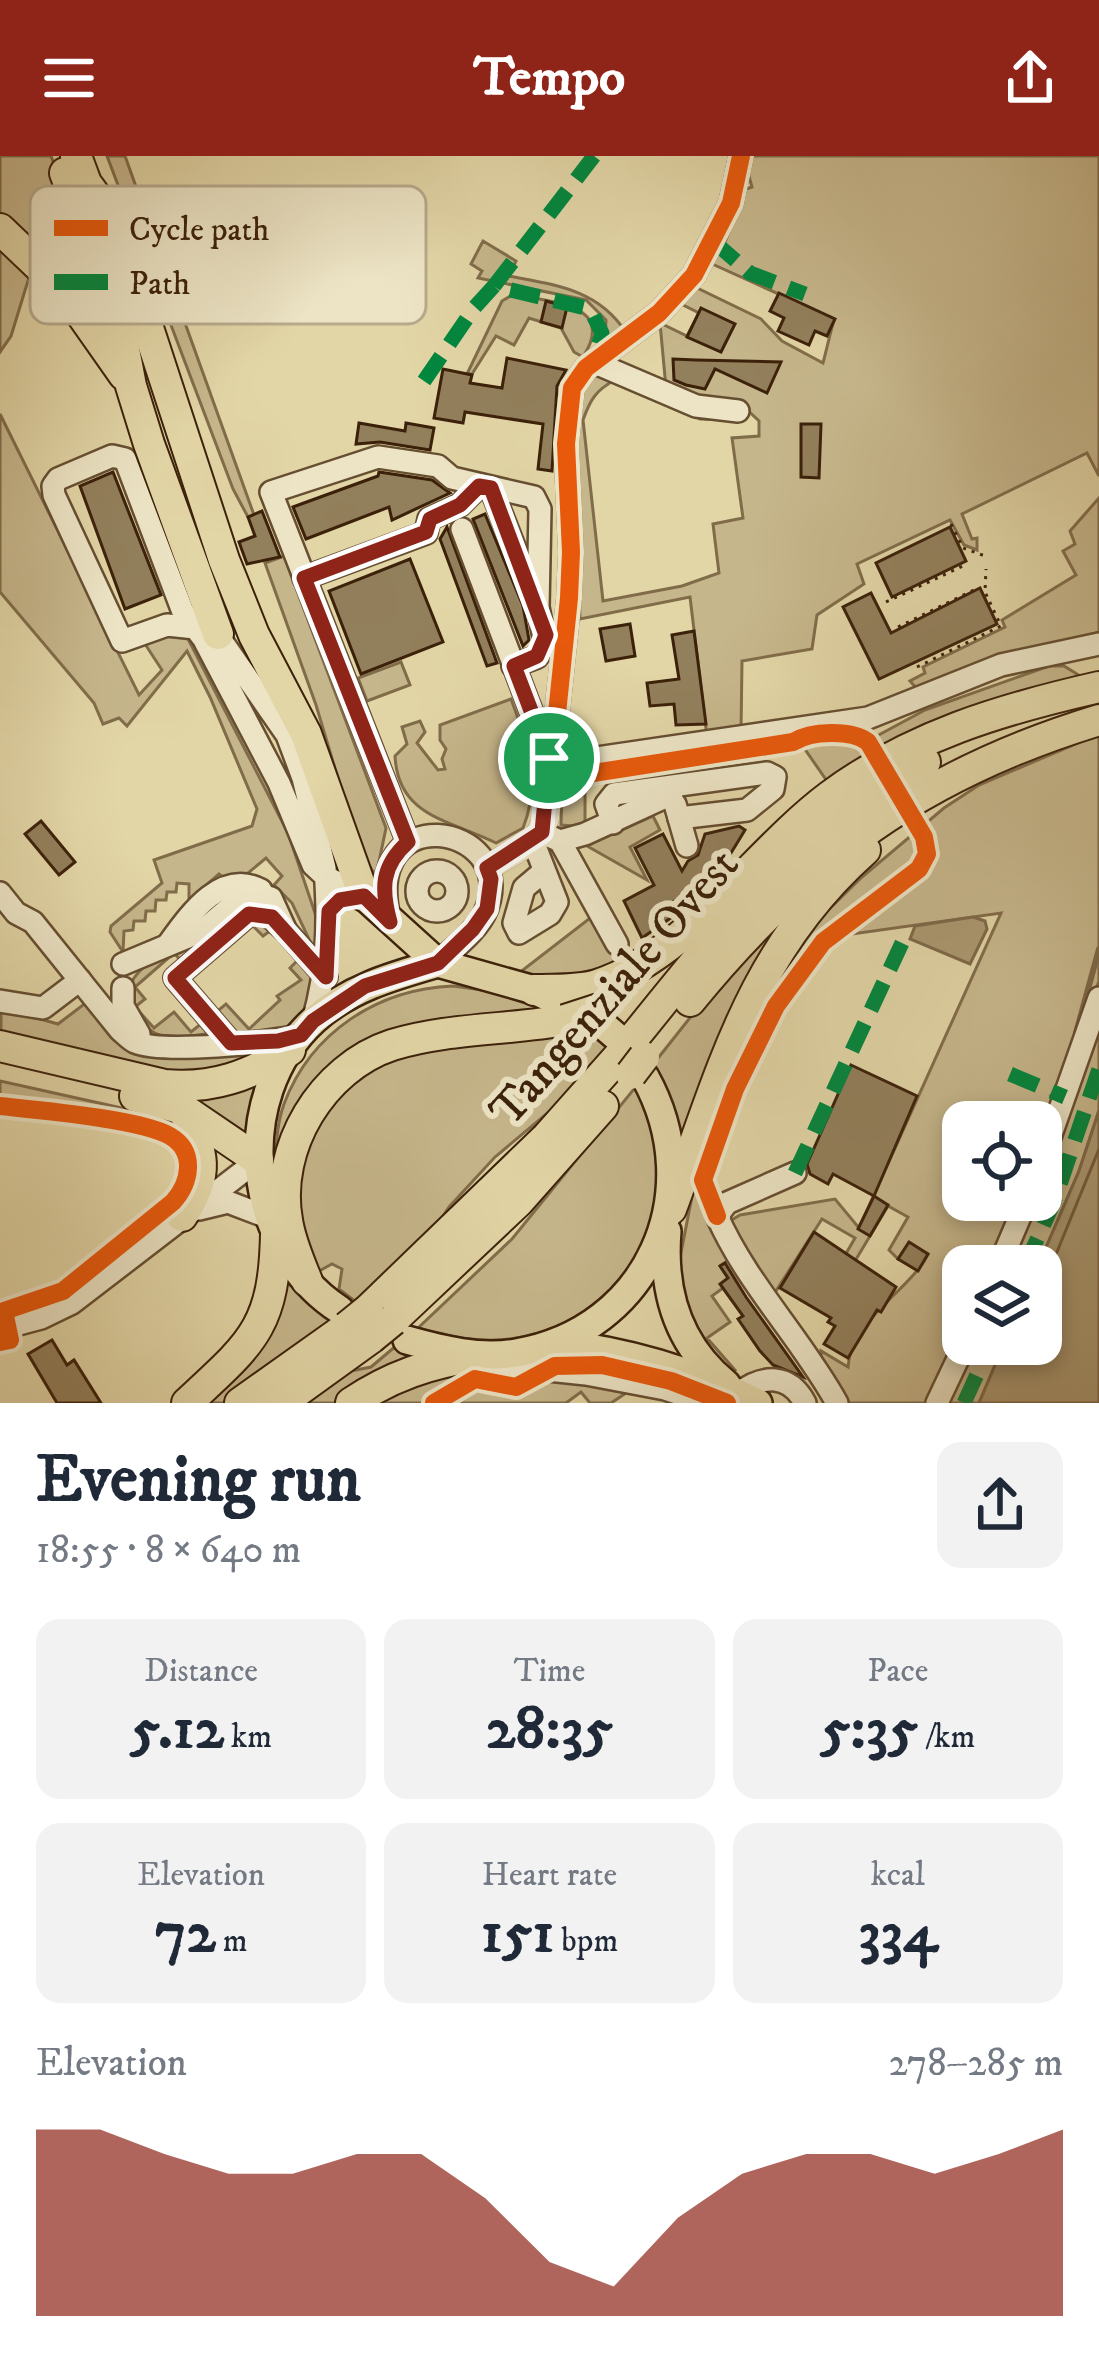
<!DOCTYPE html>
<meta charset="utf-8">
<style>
body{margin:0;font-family:"IM FELL DW Pica",serif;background:#f2f2f3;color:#1f2937;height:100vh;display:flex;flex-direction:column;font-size:45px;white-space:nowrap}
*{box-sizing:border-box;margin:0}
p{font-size:39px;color:#747a83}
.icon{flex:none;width:66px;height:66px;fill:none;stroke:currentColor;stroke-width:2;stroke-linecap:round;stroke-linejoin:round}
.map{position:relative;height:1247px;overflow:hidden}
.side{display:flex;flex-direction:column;background:#fff;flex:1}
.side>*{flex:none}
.controls{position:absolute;left:942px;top:945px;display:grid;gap:24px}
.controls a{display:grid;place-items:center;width:120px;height:120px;border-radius:24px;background:#fff;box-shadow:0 6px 18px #0003;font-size:60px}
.pin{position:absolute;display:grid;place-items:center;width:102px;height:102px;color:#fff;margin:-51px;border:6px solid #fff;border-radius:50%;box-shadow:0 3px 12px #0007}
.round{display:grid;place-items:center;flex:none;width:126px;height:126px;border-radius:24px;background:#f2f2f3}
.overview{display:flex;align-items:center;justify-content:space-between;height:204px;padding:0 36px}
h1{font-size:66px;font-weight:800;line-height:90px}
.figures{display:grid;grid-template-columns:repeat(3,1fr);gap:18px;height:204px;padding:12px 36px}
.figures div{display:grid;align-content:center;border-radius:24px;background:#f2f2f3;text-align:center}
.figures b{font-size:60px;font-weight:800}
.figures small{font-size:33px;font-weight:400}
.figures p{font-size:33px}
.chart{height:336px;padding:24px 36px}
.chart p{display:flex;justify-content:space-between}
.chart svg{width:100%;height:216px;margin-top:12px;fill:#8f2418;opacity:.7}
header{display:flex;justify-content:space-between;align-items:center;height:156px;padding:0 36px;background:#8f2418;color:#fff;font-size:54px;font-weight:800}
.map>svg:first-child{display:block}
.green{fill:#c6b68b;stroke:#816c4a;stroke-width:3}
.water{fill:#aa9871;stroke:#7e6848;stroke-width:3}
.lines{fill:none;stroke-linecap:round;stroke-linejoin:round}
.shore{stroke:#735c3e;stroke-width:3}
.stream{stroke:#7e6848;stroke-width:6}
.building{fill:#927f5b;stroke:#3c210a;stroke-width:3}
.minor-casing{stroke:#664e31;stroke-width:26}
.major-casing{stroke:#3c210a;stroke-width:32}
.highway-casing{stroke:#3c210a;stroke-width:34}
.path{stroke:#3c210a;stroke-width:3;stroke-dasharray:3 6;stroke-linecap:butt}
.minor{stroke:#ece4c5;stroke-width:21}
.major{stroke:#e2d5a6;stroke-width:27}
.highway{stroke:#e2d5a6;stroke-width:30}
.highway-bridge-casing{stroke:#3c210a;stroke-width:34;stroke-linecap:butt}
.highway-bridge{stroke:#e2d5a6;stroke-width:30}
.quiet{stroke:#00873e;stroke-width:15;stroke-dasharray:30 15;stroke-linecap:butt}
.cycleway-casing{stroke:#ece4c5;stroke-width:26}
.cycleway{stroke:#e8590c;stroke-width:18}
.route-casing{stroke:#fff;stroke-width:24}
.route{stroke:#8f2418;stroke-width:15}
.labels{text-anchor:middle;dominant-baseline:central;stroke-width:12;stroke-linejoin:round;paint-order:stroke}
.street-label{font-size:48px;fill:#3c210a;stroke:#ece4c5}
.key{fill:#ece4c5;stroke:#b7aa8d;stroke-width:3}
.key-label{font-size:33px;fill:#3c210a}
</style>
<header><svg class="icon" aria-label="menu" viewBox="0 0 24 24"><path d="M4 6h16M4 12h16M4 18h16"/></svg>Tempo<svg class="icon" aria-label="share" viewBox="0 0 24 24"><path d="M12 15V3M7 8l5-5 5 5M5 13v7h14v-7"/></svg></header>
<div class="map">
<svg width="1099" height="1247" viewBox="0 0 1099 1247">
<rect width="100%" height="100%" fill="#e2d5a6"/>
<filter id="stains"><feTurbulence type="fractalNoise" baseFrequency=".00167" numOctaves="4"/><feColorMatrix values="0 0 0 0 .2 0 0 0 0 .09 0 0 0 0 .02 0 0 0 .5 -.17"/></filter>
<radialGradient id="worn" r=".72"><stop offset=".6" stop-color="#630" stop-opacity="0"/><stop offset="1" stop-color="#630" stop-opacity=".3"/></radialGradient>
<!-- green -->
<g class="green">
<polygon points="0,0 51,0 112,167 108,168 50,99 0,63"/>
<polygon points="107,0 125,0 254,359 248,361 233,333"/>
<path d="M751 0H1099V320L1087 297 962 358 972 383 977 382V394L964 389 950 364 857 408 864 428 817 459 812 493 742 505 741 575 707 581 690 441 580 463 574 245 594 215 730 264 700 263 615 224C596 234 590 244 583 264L603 445 682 430 719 417 713 368 743 362 732 282 759 280V265L743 250 709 249 666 232 660 167 687 180 699 157 677 146 695 131 761 163 782 185 823 207 834 163 710 107 725 86 746 33 752 31 748 17Z"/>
<path d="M483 85 516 105 509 120C555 129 597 133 625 175L605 188 606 164 586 144 478 122 482 115 471 108Z"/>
<polygon points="0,87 31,115 11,180 0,196"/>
<path d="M514 138C553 147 617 148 583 201L574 196 561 172 529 162 514 189 496 180 472 218H467L502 145Z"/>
<polygon points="0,258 139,539 162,514 145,488 157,476 184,475 288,677 317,763 321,780 315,796 292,747 274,729 282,720 266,702 242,722 226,724 219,718 189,744 189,728 177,727 176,736 167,736 166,744 156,744 155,755 146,755 145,765 134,765 133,774 124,775 123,796 110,776 111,770 162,727 154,704 252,670 257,653 210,541 187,495 127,570 119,562 103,568 94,547 0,436"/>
<polygon points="1099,342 1099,476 919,535 910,525 925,517 923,511 1005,471 1002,464 1076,419 1063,395 1075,388 1070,375"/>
<polygon points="284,400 386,672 377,715 373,716 359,692 316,549 265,407"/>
<polygon points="401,506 410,529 367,545 358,522"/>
<polygon points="1049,510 1064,510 1085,523 883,592 875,581 925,554"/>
<path d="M511 543C528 589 542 623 523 672L496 687C450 664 398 661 395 600L407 588 402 571 420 565 425 576 417 587 438 614 445 613 442 603 446 593 440 584V569Z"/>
<path d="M1099 578V825L1058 938 1051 940 1056 948 1041 990V966H963V1044H1022L993 1110H963V1180L931 1247H846L821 1201V1195L848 1211C851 1163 909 1136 928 1098L909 1087 898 1103 889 1094 908 1061 888 1050 855 1105 844 1101 855 1082 822 1063 774 1138 749 1104 730 1065 740 1059 835 1043 859 1072 1001 757 838 780 935 706 936 687 927 680 921 684 922 698 913 714 837 766 786 824 740 913 699 1032 732 1102 720 1110 728 1122 723 1132 712 1140 730 1166 707 1182 735 1214 728 1218 700 1191 679 1132V1107L695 1025 730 906 812 770 862 721 944 652 979 629Z"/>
<polygon points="805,581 860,584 870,600 829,628 802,589"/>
<polygon points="585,623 585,671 561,669 562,629"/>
<polygon points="653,660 660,674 630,691 647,724 587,690"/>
<polygon points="805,733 684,986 670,945 651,911 727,815"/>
<polygon points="594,759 618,807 560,823 519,817"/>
<path d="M256 765 274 770 317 820C305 873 289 874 239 879L215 857 226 848 249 873 280 844 277 840 301 824 290 812 300 802 274 772 263 780 250 767Z"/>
<path d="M215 771 184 808 174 797 135 831 145 843 135 851 154 872 174 856 191 876 202 867 212 877C176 882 147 890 134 849 130 838 128 831 134 822 150 798 191 785 215 771Z"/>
<path d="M453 830 490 835 554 857 365 892 276 1024C276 998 275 973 284 948 311 876 378 833 453 830Z"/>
<polygon points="87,846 132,894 143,899 240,894 253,895 258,905 180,918 1,879 1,852 58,868"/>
<polygon points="1099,855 1099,954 1079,1015 1038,1110 1007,1110 1034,1044 1041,1044 1041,1027"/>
<path d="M578 870 614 893 569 939 495 1001 449 1051 429 1082 356 1146 339 1133 342 1113 332 1108 319 1115C296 1079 288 1031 307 992 315 977 322 956 333 942 378 884 510 881 578 870Z"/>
<polygon points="259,922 249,954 247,986 219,960 188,939"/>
<polygon points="0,925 162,961 179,973 186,991 177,979 158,968 0,942"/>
<path d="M638 928C645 950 657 976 660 999 668 1089 599 1173 510 1183 478 1187 448 1181 418 1172L512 1083Z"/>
<polygon points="281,1112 334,1163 223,1247 197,1247"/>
<polygon points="972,1188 1004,1188 979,1247 946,1247"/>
<polygon points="397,1189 426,1201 341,1247 302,1247 346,1216 371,1211"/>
<polygon points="476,1215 424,1247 368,1247 401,1226"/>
<polygon points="552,1222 629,1235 611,1247 590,1247 581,1236 566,1247 443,1247 470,1230 517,1239"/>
</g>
<!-- water -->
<g class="water">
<polygon points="973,761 985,765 987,773 970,808 910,783 915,770"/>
<polygon points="1099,955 1099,1247 979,1247 1004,1188 1041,1188 1038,1110 1079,1015"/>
</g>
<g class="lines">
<!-- shore -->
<polyline class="shore" points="1041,1121 1050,1113 1099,993"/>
<!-- stream -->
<polyline class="stream" points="1076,877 1099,793"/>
</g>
<!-- building -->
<g class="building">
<polygon points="779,137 835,163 827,180 815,175 809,189 778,175 784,162 770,155"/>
<polygon points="546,145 567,151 562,172 541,166"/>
<polygon points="701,152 735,168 721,196 687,181"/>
<polygon points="507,202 566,214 557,230 552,315 538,313 543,268 465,256 463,267 434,262 443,213 472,219 470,227 502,232"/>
<polygon points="673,203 696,204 781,206 767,237 715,213 705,233 686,229 674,224"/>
<polygon points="359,267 405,275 406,267 434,272 430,294 380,286 356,288"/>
<polygon points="801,268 821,268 819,322 801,321"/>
<polygon points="113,316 161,439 125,453 80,330"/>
<polygon points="379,316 432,324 450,337 392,364 389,351 306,383 293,351 378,320"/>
<polygon points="262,355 280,401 247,408 239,386 255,380 248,361"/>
<polygon points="485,358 523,450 529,484 523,490 473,363"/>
<polygon points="447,371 497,507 487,510 440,383"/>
<polygon points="950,371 966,405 892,441 876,407"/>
<polygon points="410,403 443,486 361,518 329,435"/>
<polygon points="980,432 997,468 879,523 843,451 871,437 891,477"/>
<polygon points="630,468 635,500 606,505 600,473"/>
<polygon points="694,475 706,568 676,569 674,548 650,550 647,527 679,523 672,479"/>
<polygon points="41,665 75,706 59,719 25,678"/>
<polygon points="739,670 745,674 717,720 696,739 691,736 669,748 675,759 642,782 624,745 654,729 635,692 663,678 682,715 688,705 698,699 705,678"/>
<polygon points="851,909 917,940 874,1040 833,1018 828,1028 810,1018 807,1008"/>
<polygon points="874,1040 888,1049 870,1080 858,1073"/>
<polygon points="814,1076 896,1131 881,1156 877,1154 848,1202 824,1188 835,1170 828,1166 831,1162 780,1132"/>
<polygon points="909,1086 928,1098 918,1115 898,1103"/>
<polygon points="725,1107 746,1141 803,1221 773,1209 760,1195 738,1163 743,1160 720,1128 728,1122 720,1110"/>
<polygon points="52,1184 67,1209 74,1204 101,1247 57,1247 28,1198"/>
</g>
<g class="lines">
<defs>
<g id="minor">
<polyline points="593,206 696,250 738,255"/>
<polyline points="491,332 533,439"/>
<polyline points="462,373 549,602"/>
<polyline points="304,422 426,377 429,363 460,349 479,330"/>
<polyline points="549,609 868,562 1001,509 1099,488"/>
<polyline points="675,648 687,690"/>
<polyline points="613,667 606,648 614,638 767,617 775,621 773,633 747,654 679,662"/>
<polyline points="542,677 560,685 585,678 672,638"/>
<polyline points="533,685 557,746 550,758 519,777 514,767 524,732 543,716"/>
<polyline points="560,685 617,788"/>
<polyline points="408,686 271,336 378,301 438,310 452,322 534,341 540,353 538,451 545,487 537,501 513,510"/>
<polyline points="487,712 536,683 546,663 569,442 571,396 566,288 572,232 586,212 659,157 694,119 731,47 741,0"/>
<circle cx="437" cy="735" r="20"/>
<path d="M0 737 16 757 33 766 120 874C125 878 129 883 135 886 162 898 271 887 301 879"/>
<path d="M390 766C358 640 518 666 487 752 479 774 454 792 438 807"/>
<path d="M169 787C190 758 221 713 261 734"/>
<polyline points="123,808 202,775 241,742 255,737 271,742 286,775 326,821"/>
<polyline points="123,832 123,850 139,878"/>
<polyline points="0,845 43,852 80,824"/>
<path d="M313 865C328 812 329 766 325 712L303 622 287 579 214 474 167 469 122 485 54 339 53 330 58 323 112 300 125 303 183 456 203 482 279 627 313 709 326 721 364 740"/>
<polyline points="231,887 175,822 249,758 267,758 286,775"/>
<polyline points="1041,1007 1099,842"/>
<path d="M795 1017 727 1047 717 1060C747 1128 801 1182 837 1247"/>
<polyline points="199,1053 228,1046 270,1062"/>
<polyline points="999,1110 1027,1044"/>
<polyline points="0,1173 41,1162 72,1147 258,1004"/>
<polyline points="477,1200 511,1218 548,1214 586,1218 665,1233 707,1247"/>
<path d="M739 1237C763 1219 789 1217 805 1247"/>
<polyline points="937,1247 965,1188"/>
</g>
<g id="major">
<polyline points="364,740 438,807 534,834 597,864 618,882"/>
<path d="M667 1075C662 1135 678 1189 726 1228"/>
<path d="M340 1154C245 1093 230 941 314 864 349 832 393 820 438 807"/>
<path d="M407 1184C443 1194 479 1203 516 1197 649 1175 709 1036 645 921"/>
<path d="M554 1187C625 1195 694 1215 758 1247"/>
</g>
<g id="highway">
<polyline points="76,0 86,27 105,53 132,123 224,404 254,479 306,578 364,740"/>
<polyline points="65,17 117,156 131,230 149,288 218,478"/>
<polyline points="0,73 65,135 124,219"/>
<path d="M534 834C555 833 577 835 597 829 688 800 755 696 830 640 911 580 1002 553 1099 531"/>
<path d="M690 845C806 703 921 618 1099 564"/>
<path d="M632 884C717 778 802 671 925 606"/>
<path d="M0 890 165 929C213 933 249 920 290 894"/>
<polyline points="135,940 183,953 258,1004"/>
<path d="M671 1053C722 916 750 796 865 694"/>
<path d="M182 1060C210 1015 204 1000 183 953"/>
<path d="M307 1125C299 1105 290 1085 287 1064 274 992 322 912 392 889 447 872 509 874 565 864"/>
<polyline points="368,1154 547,981 619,900"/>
<polyline points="393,1164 518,1046 603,950"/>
<path d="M187 1247C253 1186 274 1171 276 1078"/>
<polyline points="240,1247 347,1171"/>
<polyline points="281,1247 371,1182"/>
<path d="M351 1247C391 1220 430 1207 477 1200"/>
</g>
</defs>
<!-- minor casing -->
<use href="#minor" class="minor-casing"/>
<!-- major casing -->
<use href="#major" class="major-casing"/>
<!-- highway casing -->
<use href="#highway" class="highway-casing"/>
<!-- path -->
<g class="path">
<polyline points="951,368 963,392 985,400"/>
<polyline points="886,446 965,409"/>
<polyline points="898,471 978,432"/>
<polyline points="917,511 1001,470 985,436 986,413"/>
</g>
<!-- minor -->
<use href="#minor" class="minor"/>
<!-- major -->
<use href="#major" class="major"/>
<!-- highway -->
<use href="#highway" class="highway"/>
<defs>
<g id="highway-bridge">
<polyline points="565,864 599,853"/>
<polyline points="631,918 644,901"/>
<polyline points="347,1171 368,1154"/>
<polyline points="371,1182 393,1164"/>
</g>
</defs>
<!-- highway-bridge casing -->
<use href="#highway-bridge" class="highway-bridge-casing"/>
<!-- highway-bridge -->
<use href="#highway-bridge" class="highway-bridge"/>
<!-- quiet -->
<g class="quiet">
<polyline points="713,85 750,117 805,138"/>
<polyline points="494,130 594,0"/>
<polyline points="424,225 474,152 494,130 590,153 602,177 595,201"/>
<polyline points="1010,918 1065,941"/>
<polyline points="795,1017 902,787"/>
<polyline points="1025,1110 1054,1046 1099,913"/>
<polyline points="964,1247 991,1188"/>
</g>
<defs>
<g id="cycleway">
<path d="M548 624 793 586C811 575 851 573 868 586L924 681 927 698 919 713 823 786 776 850 735 933 703 1024 717 1060"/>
<polyline points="487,712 536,683 546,663 569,442 571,396 566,288 572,232 586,212 659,157 694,119 731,47 741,0"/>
<path d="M0 950C37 954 141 963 170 980 197 996 190 1027 173 1046L63 1135 4 1155 10 1184 0 1186"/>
<polyline points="434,1247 475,1223 516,1231 555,1210 602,1209 671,1225 727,1247"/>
</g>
</defs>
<!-- cycleway casing -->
<use href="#cycleway" class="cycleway-casing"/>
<!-- cycleway -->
<use href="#cycleway" class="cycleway"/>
</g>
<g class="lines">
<defs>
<path id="route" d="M479 330 491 332 546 479 537 500 514 510 549 602 542 676 487 712 491 723 487 753 473 773 438 807 365 830 313 865 301 879 278 885 231 887 175 822 249 758 272 761 326 821 329 755 340 744 364 740 390 766C381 733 381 710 408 686L304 422 426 376 430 363 460 349Z"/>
</defs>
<!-- route casing -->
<use href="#route" class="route-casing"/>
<!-- route -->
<use href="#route" class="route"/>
</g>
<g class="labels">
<!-- street labels -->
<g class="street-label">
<text transform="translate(615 832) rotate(-49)">Tangenziale Ovest</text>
</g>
</g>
<!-- legend -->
<rect x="30" y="30" width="396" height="138" rx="18" class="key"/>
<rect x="54" y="64" width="54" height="16" fill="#e8590c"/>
<rect x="54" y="118" width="54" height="16" fill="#00873e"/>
<g class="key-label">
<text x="129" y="84">Cycle path</text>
<text x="129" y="138">Path</text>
</g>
<rect width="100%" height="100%" filter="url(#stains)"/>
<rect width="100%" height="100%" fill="url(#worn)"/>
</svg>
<div class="controls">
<a><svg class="icon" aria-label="locate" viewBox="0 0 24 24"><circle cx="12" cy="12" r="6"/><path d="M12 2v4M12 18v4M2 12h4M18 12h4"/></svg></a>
<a><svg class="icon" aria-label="layers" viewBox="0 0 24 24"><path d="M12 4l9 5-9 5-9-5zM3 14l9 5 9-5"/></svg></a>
</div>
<div class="pin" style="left:549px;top:602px;background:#1e9e55"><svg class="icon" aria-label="arrive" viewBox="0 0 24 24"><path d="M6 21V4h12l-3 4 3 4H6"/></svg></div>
</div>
<section class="side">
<div class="overview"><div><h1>Evening run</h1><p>18:55 · 8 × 640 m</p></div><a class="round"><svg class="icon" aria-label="share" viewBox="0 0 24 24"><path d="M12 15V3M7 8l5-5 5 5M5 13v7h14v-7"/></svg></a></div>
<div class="figures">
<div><p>Distance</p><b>5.12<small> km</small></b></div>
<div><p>Time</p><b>28:35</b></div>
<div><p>Pace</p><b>5:35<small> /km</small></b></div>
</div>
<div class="figures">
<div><p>Elevation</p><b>72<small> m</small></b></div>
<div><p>Heart rate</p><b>151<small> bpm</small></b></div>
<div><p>kcal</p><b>334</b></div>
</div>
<div class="chart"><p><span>Elevation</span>278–285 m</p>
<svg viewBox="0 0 160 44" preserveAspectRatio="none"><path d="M0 44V6L10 6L20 11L30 15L40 15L50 11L60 11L70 20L80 33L90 38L100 24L110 15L120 11L130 11L140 15L150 11L160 6V44z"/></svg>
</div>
</section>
